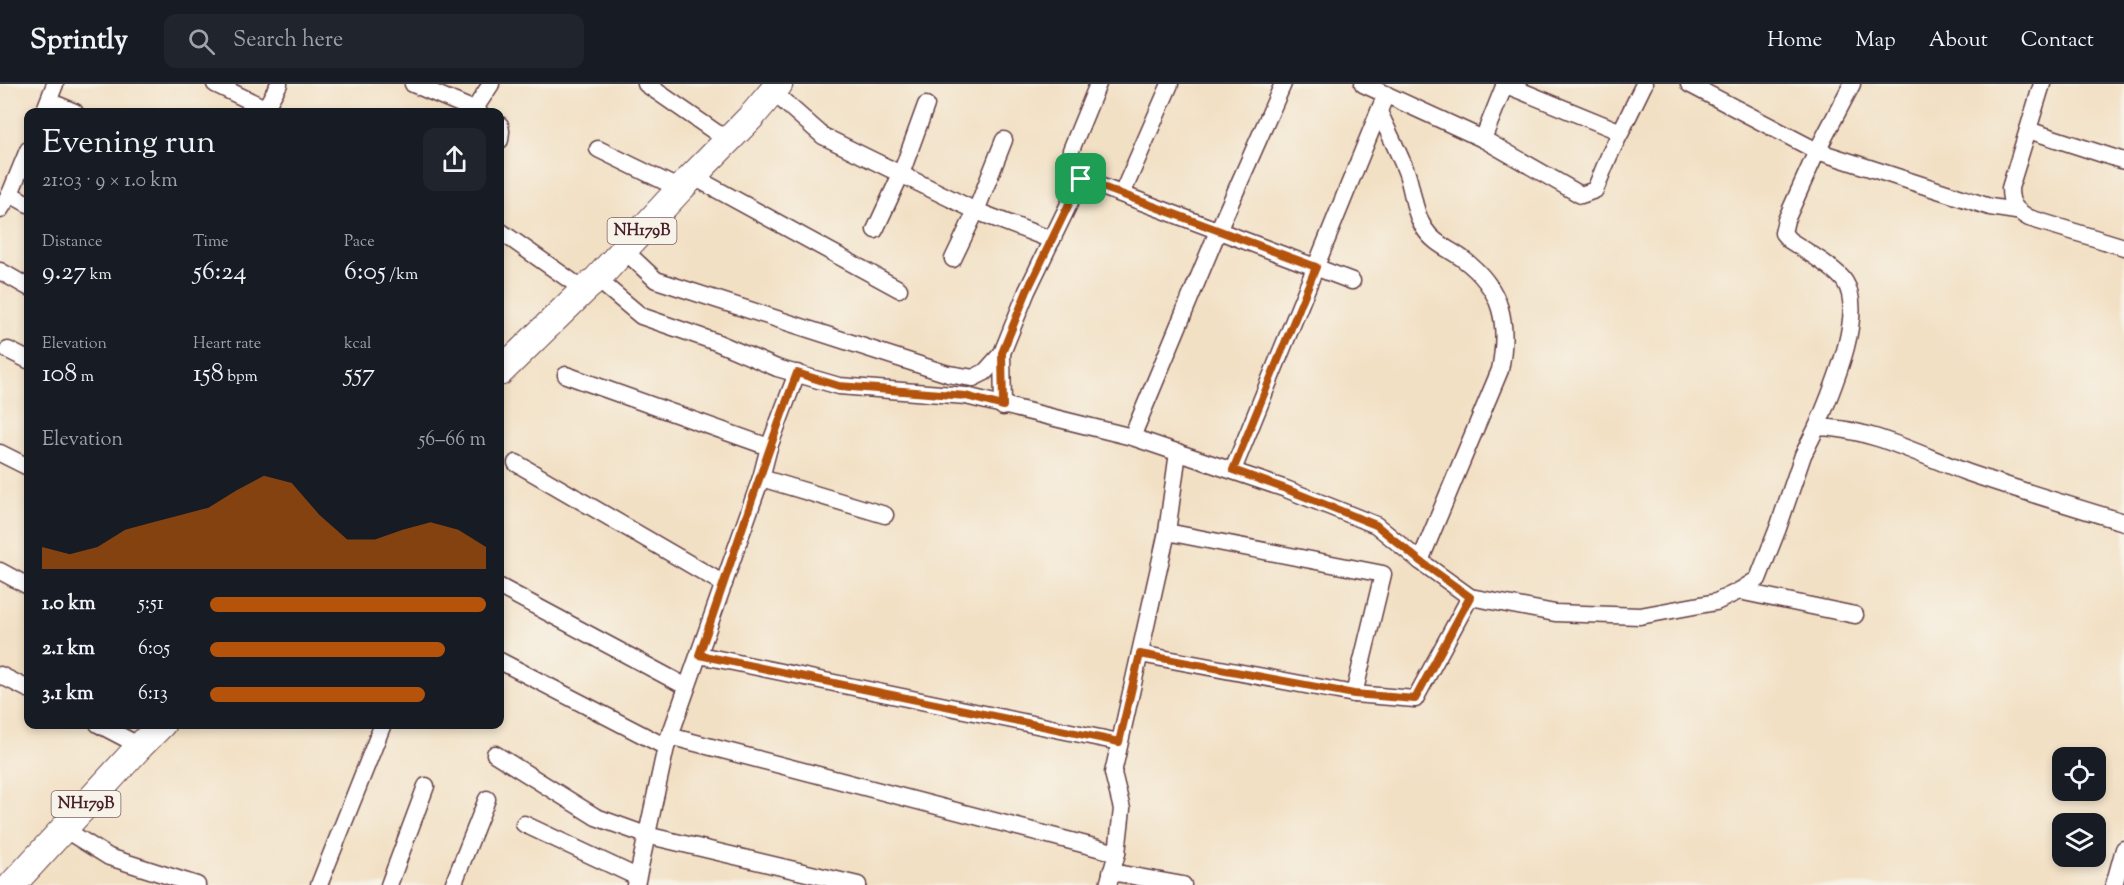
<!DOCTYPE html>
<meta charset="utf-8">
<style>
body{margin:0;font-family:"Sorts Mill Goudy",serif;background:#20242c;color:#f1f3f6;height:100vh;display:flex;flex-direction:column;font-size:22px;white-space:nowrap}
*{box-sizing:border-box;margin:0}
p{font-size:20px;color:#9ea1a6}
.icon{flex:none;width:33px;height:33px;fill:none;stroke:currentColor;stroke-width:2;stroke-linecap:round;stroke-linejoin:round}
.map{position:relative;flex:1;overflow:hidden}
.details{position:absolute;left:24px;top:24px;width:480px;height:621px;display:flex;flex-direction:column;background:#171b24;border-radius:12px;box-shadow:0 3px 9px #0003}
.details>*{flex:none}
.fabs{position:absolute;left:2052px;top:663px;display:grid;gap:12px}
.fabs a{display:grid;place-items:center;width:54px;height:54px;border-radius:12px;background:#171b24;box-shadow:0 3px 9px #0003;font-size:30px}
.pin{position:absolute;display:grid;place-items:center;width:51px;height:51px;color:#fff;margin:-26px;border-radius:12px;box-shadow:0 3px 9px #0006}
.round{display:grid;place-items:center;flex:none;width:63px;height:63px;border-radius:12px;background:#20242c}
.overview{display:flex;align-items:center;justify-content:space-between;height:102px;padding:0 18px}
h1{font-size:33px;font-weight:600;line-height:45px}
.figures{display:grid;grid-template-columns:repeat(3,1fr);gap:9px;height:102px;padding:6px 18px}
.figures div{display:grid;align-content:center}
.figures b{font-size:26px;font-weight:600}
.figures small{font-size:16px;font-weight:400}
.figures p{font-size:16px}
.chart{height:168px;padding:12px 18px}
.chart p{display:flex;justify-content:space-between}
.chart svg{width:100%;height:108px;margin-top:6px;fill:#b45309;opacity:.7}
ul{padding:0 18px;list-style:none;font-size:20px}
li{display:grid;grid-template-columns:96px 72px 1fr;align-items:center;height:45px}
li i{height:15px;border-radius:8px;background:#b45309}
header{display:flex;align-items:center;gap:36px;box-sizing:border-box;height:84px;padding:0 30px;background:#171b24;border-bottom:2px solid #363941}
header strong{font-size:28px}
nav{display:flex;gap:33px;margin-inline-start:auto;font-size:21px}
.search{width:420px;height:54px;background:#20242c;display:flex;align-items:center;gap:15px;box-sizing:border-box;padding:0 21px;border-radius:12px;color:#9ea1a6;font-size:22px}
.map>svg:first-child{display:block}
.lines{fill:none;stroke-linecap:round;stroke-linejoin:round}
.minor-casing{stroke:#633c42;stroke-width:19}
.trunk-casing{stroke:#633c42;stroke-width:29}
.minor{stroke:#fff;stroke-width:16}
.trunk{stroke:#fff;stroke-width:27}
.route-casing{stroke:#fff;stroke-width:12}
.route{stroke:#b45309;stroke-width:8}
.labels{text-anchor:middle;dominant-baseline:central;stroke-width:5;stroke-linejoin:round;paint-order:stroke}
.shield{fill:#f7f3e8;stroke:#7e5f64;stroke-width:1.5}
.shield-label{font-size:16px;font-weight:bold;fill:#4a1f2b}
</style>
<header>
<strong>Sprintly</strong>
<div class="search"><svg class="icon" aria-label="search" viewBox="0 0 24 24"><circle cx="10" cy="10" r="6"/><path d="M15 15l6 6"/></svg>Search here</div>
<nav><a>Home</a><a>Map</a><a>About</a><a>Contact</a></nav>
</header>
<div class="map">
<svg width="2124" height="801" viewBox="0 0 2124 801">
<rect width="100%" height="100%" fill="#f7f3e8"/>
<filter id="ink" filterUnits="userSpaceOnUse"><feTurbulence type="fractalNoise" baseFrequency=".0167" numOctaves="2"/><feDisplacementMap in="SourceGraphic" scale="12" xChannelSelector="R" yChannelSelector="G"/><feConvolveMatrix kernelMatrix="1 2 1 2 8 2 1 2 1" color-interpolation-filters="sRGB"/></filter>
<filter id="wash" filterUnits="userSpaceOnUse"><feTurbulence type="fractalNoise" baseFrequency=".008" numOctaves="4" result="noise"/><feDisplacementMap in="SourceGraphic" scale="24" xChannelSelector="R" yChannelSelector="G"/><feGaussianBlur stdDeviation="1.35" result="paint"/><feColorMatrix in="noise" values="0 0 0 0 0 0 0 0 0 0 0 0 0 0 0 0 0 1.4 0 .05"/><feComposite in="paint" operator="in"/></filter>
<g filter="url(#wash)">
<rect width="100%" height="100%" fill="#f2e0c4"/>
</g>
<g filter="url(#ink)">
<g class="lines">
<defs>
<g id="minor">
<polyline points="215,0 273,28"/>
<polyline points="413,0 479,28"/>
<polyline points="646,0 727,56"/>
<polyline points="1363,0 1483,55 1581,111 1595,106 1609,72 1644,0"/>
<polyline points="1504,0 1621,48"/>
<polyline points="1689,0 1817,67 1990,123 2016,127"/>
<path d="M2042 0 2010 104C2010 121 2015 126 2029 134L2124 163"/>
<polyline points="772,7 823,52 976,127 1052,156"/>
<polyline points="49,17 75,28"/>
<polyline points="265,25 279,0"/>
<polyline points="474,26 491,0"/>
<polyline points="44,28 55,0"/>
<path d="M1379 28C1388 47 1398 67 1406 87 1413 105 1413 127 1424 144 1433 159 1449 165 1463 175 1503 205 1509 240 1500 286L1420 477"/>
<polyline points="500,41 501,47 500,56"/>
<polyline points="2028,46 2124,77"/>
<polyline points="1483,55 1505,0"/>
<polyline points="598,65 680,105"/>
<polyline points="1071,66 1098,0"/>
<polyline points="692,92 899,205"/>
<polyline points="10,110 28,120"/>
<polyline points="1122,110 1170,0"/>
<polyline points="0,126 10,110 28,66"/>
<polyline points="875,146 901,90 926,21"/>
<polyline points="500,147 584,206"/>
<polyline points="624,166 656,196 948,290 973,294 985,288 1002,269"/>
<polyline points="953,175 976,127 1004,56"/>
<polyline points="0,187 28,203"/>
<path d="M597 195 641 232 716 258 777 284 839 302 966 312 1132 353 1286 405 1376 441 1420 477 1470 513 1555 529 1640 532 1716 518 1739 507 1758 495 1778 444 1803 371 1817 343C1869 344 1918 370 1966 388 2018 406 2071 422 2124 438"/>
<polyline points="8,266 28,276"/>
<polyline points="566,291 769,363"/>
<polyline points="1003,323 1002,269 1027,207 1081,95 1352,197"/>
<path d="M1817 343C1831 308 1866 231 1845 198 1837 185 1803 165 1789 156L1783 149 1786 136 1817 67 1852 0"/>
<polyline points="1132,353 1218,147 1283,0"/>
<polyline points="0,369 28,383"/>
<polyline points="516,379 724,500"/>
<polyline points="1233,386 1386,10"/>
<polyline points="761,394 885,431"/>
<polyline points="1167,448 1383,490 1354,610"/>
<polyline points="0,487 28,502"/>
<polyline points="500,503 687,603"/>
<polyline points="1739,507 1855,531"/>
<polyline points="1140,570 1354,610 1415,615 1470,513"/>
<polyline points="699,571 1119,658"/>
<polyline points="500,577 666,663"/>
<polyline points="0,591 28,605"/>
<polyline points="98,640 140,662"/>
<polyline points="669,652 1117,769"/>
<polyline points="495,670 596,733 646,751 858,801"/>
<polyline points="524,740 637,793"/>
<polyline points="64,745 109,773 197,801"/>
<polyline points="1111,788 1183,801"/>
<polyline points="319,801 383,640"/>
<polyline points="389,801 426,702"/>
<polyline points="453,801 487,715"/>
<polyline points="636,801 666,663 761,394 769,363 797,289"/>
<polyline points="1108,801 1117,769 1122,725 1113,689 1167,448 1178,368"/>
<polyline points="2114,801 2124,765"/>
</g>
<g id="trunk">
<polyline points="500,288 584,206 597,195 680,105 752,32 779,0"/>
<polyline points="12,801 140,662 162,640"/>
</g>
</defs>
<!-- minor casing -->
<use href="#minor" class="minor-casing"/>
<!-- trunk casing -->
<use href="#trunk" class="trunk-casing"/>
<!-- minor -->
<use href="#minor" class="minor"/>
<!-- trunk -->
<use href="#trunk" class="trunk"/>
</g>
</g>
<g class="lines" filter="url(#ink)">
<defs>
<path id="route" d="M1081 95 1316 183 1233 386 1286 405 1376 441 1420 477 1470 513 1415 615 1354 610 1140 570 1119 658 699 571C732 477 762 382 797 289L839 302 966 312 1003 322 1002 269 1027 207Z"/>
</defs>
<!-- route casing -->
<use href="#route" class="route-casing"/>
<!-- route -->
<use href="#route" class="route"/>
</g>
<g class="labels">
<!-- shield labels -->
<g class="shield">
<rect x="607.5" y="134" width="69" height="26" rx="4.5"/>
<rect x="51.5" y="707" width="69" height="26" rx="4.5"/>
</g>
<g class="shield-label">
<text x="642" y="147">NH179B</text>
<text x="86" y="720">NH179B</text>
</g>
</g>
</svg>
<div class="fabs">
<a><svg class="icon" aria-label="locate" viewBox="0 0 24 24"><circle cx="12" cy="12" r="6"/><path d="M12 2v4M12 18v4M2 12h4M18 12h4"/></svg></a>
<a><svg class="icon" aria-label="layers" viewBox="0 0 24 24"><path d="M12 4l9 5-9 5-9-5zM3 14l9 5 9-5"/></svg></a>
</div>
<div class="pin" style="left:1081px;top:95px;background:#1e9e55"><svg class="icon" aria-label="arrive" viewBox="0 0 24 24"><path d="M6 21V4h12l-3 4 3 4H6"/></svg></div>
<section class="details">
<div class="overview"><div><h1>Evening run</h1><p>21:03 · 9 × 1.0 km</p></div><a class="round"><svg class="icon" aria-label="share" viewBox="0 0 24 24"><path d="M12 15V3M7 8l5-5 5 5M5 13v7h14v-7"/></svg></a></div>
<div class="figures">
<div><p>Distance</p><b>9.27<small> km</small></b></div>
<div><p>Time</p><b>56:24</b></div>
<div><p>Pace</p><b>6:05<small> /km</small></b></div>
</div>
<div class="figures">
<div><p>Elevation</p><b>108<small> m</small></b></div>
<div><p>Heart rate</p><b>158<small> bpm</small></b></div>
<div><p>kcal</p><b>557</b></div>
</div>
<div class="chart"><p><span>Elevation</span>56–66 m</p>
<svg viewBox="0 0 160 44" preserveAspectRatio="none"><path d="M0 44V35L10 38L20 35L30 28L40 25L50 22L60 19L70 12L80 6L90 9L100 22L110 32L120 32L130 28L140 25L150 28L160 35V44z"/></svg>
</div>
<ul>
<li><b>1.0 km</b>5:51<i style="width:100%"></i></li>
<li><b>2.1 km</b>6:05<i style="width:85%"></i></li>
<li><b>3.1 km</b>6:13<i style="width:78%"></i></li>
</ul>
</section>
</div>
